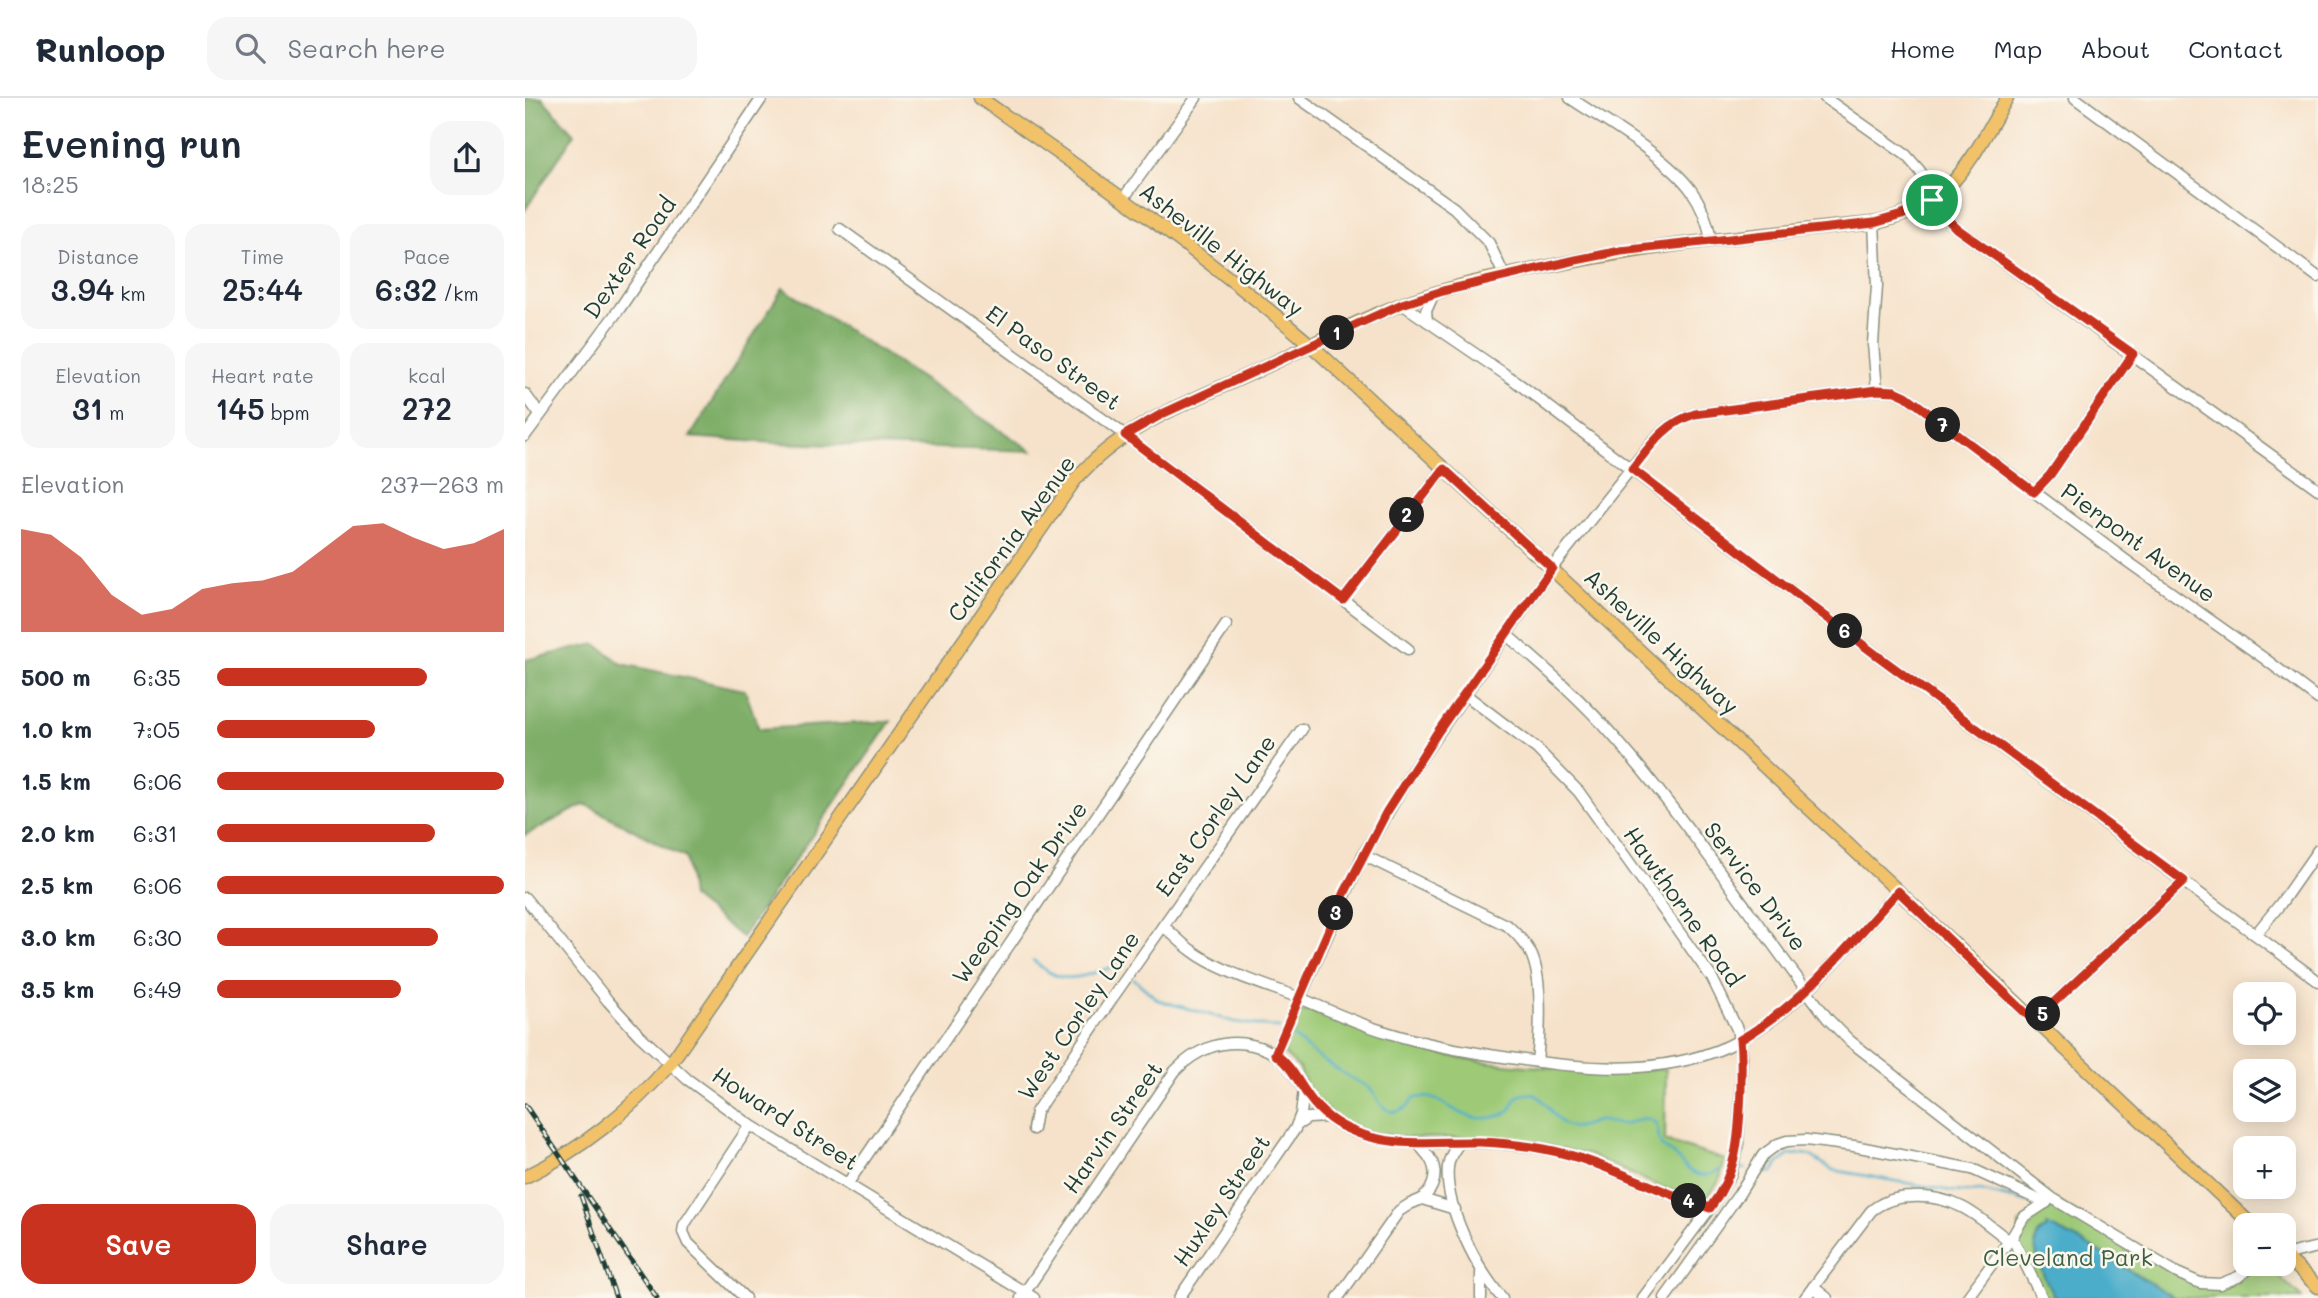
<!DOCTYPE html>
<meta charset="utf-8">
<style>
body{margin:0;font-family:Mali,sans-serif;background:#f6f6f7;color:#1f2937;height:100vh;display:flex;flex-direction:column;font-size:26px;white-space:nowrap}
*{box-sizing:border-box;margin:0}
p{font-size:23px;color:#747a83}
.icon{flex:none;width:38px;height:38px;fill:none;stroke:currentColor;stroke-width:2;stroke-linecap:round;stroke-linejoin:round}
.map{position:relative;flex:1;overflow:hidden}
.sheet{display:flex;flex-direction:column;background:#fff;width:525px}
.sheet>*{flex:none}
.controls{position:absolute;left:1708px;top:884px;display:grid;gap:14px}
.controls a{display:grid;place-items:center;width:63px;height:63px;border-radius:14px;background:#fff;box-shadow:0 4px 18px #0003;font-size:35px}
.pin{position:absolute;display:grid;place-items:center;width:60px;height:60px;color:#fff;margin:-30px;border:4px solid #fff;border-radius:50%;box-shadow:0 2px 7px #0007}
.km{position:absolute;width:35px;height:35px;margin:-18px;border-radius:50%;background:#222;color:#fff;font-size:19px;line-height:35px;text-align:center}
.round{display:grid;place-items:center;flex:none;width:74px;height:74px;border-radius:21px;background:#f6f6f7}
.summary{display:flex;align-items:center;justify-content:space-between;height:119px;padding:0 21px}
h1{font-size:38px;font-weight:600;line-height:52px}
.stats{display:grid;grid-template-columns:repeat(3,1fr);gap:10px;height:119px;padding:7px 21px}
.stats div{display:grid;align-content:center;border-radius:18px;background:#f6f6f7;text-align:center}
.stats b{font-size:30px;font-weight:600}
.stats small{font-size:19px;font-weight:400}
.stats p{font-size:19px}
.chart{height:196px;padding:14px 21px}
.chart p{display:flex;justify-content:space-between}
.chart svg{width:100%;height:126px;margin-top:7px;fill:#c8321e;opacity:.7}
.primary-button{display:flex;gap:14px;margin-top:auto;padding:14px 21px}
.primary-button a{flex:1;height:80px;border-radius:21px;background:#c8321e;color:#fff;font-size:28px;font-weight:600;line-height:80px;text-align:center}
.primary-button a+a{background:#f6f6f7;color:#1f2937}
ul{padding:0 21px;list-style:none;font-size:23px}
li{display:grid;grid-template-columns:112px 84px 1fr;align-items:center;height:52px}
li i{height:18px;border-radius:9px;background:#c8321e}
header{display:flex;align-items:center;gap:42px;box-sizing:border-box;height:98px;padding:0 35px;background:#fff;border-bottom:2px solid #e0e1e3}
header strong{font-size:33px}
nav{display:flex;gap:38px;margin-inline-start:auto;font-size:24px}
.search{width:490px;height:63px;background:#f6f6f7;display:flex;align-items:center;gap:18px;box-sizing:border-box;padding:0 24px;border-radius:21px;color:#747a83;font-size:26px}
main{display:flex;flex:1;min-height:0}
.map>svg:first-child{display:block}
.green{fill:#9eca77;stroke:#5e8456;stroke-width:2}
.forest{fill:#7eae68;stroke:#4e764e;stroke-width:2}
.water{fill:#4badca;stroke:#35757f;stroke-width:2}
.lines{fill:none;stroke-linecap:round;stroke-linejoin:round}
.stream{stroke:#4badca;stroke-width:2.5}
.minor-casing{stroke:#8a907f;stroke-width:13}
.major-casing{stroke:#8a907f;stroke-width:15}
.minor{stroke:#fff;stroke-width:10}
.major{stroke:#f2c26a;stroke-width:12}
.rail-casing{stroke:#1f3d34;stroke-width:5}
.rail{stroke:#fbf7ec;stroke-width:2.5;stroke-dasharray:8;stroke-linecap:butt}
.route-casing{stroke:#fff;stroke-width:14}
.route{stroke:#c8321e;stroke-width:9}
.labels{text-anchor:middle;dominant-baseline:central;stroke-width:5;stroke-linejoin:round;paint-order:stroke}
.street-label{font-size:23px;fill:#1f3d34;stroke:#fbf7ec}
.park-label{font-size:23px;fill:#3f6045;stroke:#fbf7ec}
</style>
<header>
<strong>Runloop</strong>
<div class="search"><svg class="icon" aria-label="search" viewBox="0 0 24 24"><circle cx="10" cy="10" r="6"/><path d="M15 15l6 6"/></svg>Search here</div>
<nav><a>Home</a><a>Map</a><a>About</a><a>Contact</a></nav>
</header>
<main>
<section class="sheet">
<div class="summary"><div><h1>Evening run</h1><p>18:25</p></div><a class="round"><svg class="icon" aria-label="share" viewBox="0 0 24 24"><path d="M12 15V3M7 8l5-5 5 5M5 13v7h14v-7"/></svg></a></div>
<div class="stats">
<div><p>Distance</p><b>3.94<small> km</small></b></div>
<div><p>Time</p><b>25:44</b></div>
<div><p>Pace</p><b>6:32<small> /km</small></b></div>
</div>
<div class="stats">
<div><p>Elevation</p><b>31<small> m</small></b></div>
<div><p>Heart rate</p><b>145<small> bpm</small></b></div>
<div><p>kcal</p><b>272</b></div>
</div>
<div class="chart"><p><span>Elevation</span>237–263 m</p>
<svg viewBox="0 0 160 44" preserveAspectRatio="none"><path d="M0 44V8L10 10L20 18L30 31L40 38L50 36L60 29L70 27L80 26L90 23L100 15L110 7L120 6L130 11L140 15L150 13L160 8V44z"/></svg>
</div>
<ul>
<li><b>500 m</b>6:35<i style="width:73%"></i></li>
<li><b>1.0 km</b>7:05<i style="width:55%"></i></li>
<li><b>1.5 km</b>6:06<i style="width:100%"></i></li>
<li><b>2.0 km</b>6:31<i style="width:76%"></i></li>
<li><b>2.5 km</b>6:06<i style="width:100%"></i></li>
<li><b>3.0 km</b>6:30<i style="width:77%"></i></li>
<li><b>3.5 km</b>6:49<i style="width:64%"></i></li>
</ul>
<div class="primary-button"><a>Save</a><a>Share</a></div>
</section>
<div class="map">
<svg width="1793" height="1200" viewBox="0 0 1793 1200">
<rect width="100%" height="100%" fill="#fbf7ec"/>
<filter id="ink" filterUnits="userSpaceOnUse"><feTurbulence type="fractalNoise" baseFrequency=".0143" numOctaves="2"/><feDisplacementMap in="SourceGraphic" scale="14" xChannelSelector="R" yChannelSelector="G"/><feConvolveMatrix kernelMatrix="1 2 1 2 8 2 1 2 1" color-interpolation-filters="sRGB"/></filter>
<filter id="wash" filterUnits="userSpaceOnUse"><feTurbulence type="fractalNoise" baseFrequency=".00686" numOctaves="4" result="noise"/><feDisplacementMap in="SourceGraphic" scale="28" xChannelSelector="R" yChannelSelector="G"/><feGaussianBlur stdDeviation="1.57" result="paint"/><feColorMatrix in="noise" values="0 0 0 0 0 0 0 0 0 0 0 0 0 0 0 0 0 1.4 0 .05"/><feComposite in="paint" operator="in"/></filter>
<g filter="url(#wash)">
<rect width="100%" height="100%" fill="#f6e2ca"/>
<!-- green -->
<g class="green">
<path d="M785 913C825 928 865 944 907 954 984 972 1063 971 1141 971L1140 1043 1200 1062 1195 1081 1180 1103 1138 1090 1064 1057 1015 1046 973 1040H883L845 1035 810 1019 793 1004 782 988 774 970 760 957 758 946 775 914Z"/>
<polygon points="1530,1102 1652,1175 1695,1186 1728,1166 1741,1166 1777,1200 1515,1200 1495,1159 1494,1126"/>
</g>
<!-- forest -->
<g class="forest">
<polygon points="0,0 17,0 49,36 0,112"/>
<polygon points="258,190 507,353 250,345 165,339"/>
<polygon points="71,546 97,566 220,592 234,631 366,623 217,839 166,799 161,760 60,706 0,737 0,562"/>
</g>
<!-- water -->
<path class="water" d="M1522 1127 1561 1146 1650 1200H1530C1522 1185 1496 1139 1521 1131Z"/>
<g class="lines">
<!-- stream -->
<g class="stream">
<path d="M508 862C538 891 556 878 591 868"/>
<polyline points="609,881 633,902 710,924 754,930"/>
<path d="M766 935C781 953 804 966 824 979 830 982 838 985 843 989 852 996 854 1010 865 1013 875 1016 883 1009 888 1001 910 992 926 1015 947 1019 958 1022 980 1020 987 1009 991 1001 991 997 1001 996 1022 993 1026 1025 1046 1029 1055 1031 1063 1025 1072 1023 1081 1021 1089 1028 1098 1026 1107 1025 1115 1018 1124 1021 1137 1025 1131 1040 1137 1049 1138 1049 1145 1054 1146 1055 1163 1070 1169 1086 1195 1072"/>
<polyline points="1211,1069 1221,1071"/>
<polyline points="1233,1075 1248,1074 1253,1066 1264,1057 1279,1056 1286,1058 1308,1072 1427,1093 1440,1094 1455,1093 1502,1104"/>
</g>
</g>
</g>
<g filter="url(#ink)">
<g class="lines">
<defs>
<g id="minor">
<polyline points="774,0 929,110 964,145 979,177"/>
<path d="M1045 0C1081 24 1141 58 1166 92 1177 107 1183 124 1186 142"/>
<polyline points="1300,0 1381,57 1395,73 1415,113 1431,130 1793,391"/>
<polyline points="1550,0 1793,179"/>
<polyline points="598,101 671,0"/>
<polyline points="1349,125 1352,188 1348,246 1352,292"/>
<polyline points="315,131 600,337 883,551"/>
<polyline points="877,206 990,283 1346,553 1793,883"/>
<polyline points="902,223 901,213 909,195"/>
<polyline points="0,296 15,317"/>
<polyline points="0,338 95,210 237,0"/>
<polyline points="1509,394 1525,377 1608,256"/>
<polyline points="818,502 919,371"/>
<path d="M982 537C1020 570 1057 602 1090 640 1167 728 1232 828 1303 921L1325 943 1527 1100 1652 1175 1675 1185 1695 1186 1713 1179 1730 1166"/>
<polyline points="941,597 1012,651 1054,694 1187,880 1212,931 1217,957 1215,1009 1213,1046 1206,1075 1191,1102 1118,1200"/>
<path d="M838 757 983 828C993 837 1002 846 1007 858 1018 884 1015 936 1012 964"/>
<polyline points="0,800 83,903 114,937 162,981 225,1027 509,1200"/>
<path d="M638 828C648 836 656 845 666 852 693 873 741 887 772 899 802 911 830 925 861 934 901 947 942 954 985 960 1057 971 1134 979 1203 948 1274 915 1322 849 1373 793"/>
<polyline points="1731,836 1756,805 1793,752"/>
<polyline points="1509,923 1659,783"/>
<path d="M750 956 838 757 886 675 1027 470 1127 344C1141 331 1152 321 1170 316L1352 292 1370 293 1381 298 1599 461 1740 561 1793 601"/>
<polyline points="772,1027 783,1020 804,1019"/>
<polyline points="508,1031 511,1014 588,899 777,631"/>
<path d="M935 1044C929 1052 924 1059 923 1069 919 1108 952 1171 977 1200"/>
<path d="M894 1045C896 1051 900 1053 904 1059 914 1073 910 1090 897 1101"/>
<polyline points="323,1085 701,527"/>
<polyline points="1759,1157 1793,1149"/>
<polyline points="1288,1189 1302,1200"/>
<polyline points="220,1200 163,1145 158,1134 159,1127 225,1027"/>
<path d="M496 1200 650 973C670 952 697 940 727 947 765 956 766 977 787 1003 798 1017 813 1028 830 1034 864 1047 898 1044 935 1044 962 1044 988 1046 1014 1050 1075 1060 1127 1093 1185 1110"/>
<polyline points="654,1200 770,1031 776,1016 779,992"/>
<polyline points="813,1200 874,1113 885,1106 897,1101 930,1111"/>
<polyline points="956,1200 956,1175"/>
<polyline points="1140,1200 1214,1096 1238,1057 1253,1046 1262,1043 1281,1042 1329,1048 1447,1071 1521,1105"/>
<path d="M1280 1200 1346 1113C1358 1103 1371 1099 1387 1099 1430 1097 1452 1117 1484 1143"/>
<polyline points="1442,1200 1486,1140"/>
<polyline points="1517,1200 1487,1139 1499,1119 1522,1104"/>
</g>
<g id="major">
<path d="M455 0C568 79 682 158 787 248L1373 793 1727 1127"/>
<path d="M0 1079C54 1053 106 1012 145 966L550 382C598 327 660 306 725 276 784 249 842 216 904 197 934 187 966 180 997 174 1113 148 1230 137 1349 125 1429 108 1444 64 1482 0"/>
<polyline points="1759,1157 1793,1189"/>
</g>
</defs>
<!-- minor casing -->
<use href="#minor" class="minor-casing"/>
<!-- major casing -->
<use href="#major" class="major-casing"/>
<!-- minor -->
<use href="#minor" class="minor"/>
<!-- major -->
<use href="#major" class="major"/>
<defs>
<g id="rail">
<polyline points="0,1007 132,1200"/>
<polyline points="56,1098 91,1200"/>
</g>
</defs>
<!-- rail casing -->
<use href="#rail" class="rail-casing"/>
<!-- rail -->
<use href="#rail" class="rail"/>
</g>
</g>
<g class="lines" filter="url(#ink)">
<defs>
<path id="route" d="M1407 102 1415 113 1431 130 1608 256 1525 377 1509 394 1381 298 1370 293 1352 292 1170 316C1140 325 1126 347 1107 371L1346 553 1659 783 1509 923 1373 793C1324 847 1279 905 1215 942 1217 958 1216 975 1216 991 1214 1036 1214 1072 1185 1110 1128 1093 1078 1062 1019 1051 998 1047 976 1045 955 1044 910 1043 865 1051 823 1031 805 1023 790 1009 780 993 770 978 765 967 750 956L820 794 861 715 912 635 1027 470 919 371 818 502 600 337 637 316 837 224 877 206 918 193 1051 162 1096 153 1349 125 1377 117Z"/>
</defs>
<!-- route casing -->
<use href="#route" class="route-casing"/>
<!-- route -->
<use href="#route" class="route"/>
</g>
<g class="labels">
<!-- street labels -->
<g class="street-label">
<text transform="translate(697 151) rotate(38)">Asheville Highway</text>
<text transform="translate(104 159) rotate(-55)">Dexter Road</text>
<text transform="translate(529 259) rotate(36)">El Paso Street</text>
<text transform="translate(486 440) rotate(-54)">California Avenue</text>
<text transform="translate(1614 444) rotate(36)">Pierpont Avenue</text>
<text transform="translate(1137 543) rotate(43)">Asheville Highway</text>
<text transform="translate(690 717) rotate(-55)">East Corley Lane</text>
<text transform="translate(1231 788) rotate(53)">Service Drive</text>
<text transform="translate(494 794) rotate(-55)">Weeping Oak Drive</text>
<text transform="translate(1159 808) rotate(55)">Hawthorne Road</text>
<text transform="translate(553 917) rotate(-56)">West Corley Lane</text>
<text transform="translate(261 1020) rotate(33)">Howard Street</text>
<text transform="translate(587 1029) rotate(-55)">Harvin Street</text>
<text transform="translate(696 1102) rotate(-56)">Huxley Street</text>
</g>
<!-- park labels -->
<g class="park-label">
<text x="1543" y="1159">Cleveland Park</text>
</g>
</g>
</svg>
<div class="controls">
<a><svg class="icon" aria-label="locate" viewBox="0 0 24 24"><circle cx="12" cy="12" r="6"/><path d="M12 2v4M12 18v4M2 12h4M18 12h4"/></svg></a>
<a><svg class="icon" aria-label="layers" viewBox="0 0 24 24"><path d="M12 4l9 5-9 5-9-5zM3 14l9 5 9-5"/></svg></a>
<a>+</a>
<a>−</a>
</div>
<div class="pin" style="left:1407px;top:102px;background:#1e9e55"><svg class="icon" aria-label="arrive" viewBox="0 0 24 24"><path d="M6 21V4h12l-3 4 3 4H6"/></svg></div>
<b class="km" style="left:812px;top:235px">1</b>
<b class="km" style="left:882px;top:417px">2</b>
<b class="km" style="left:811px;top:815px">3</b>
<b class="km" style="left:1164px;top:1103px">4</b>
<b class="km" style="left:1518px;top:916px">5</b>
<b class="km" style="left:1320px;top:533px">6</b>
<b class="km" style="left:1418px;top:327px">7</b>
</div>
</main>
